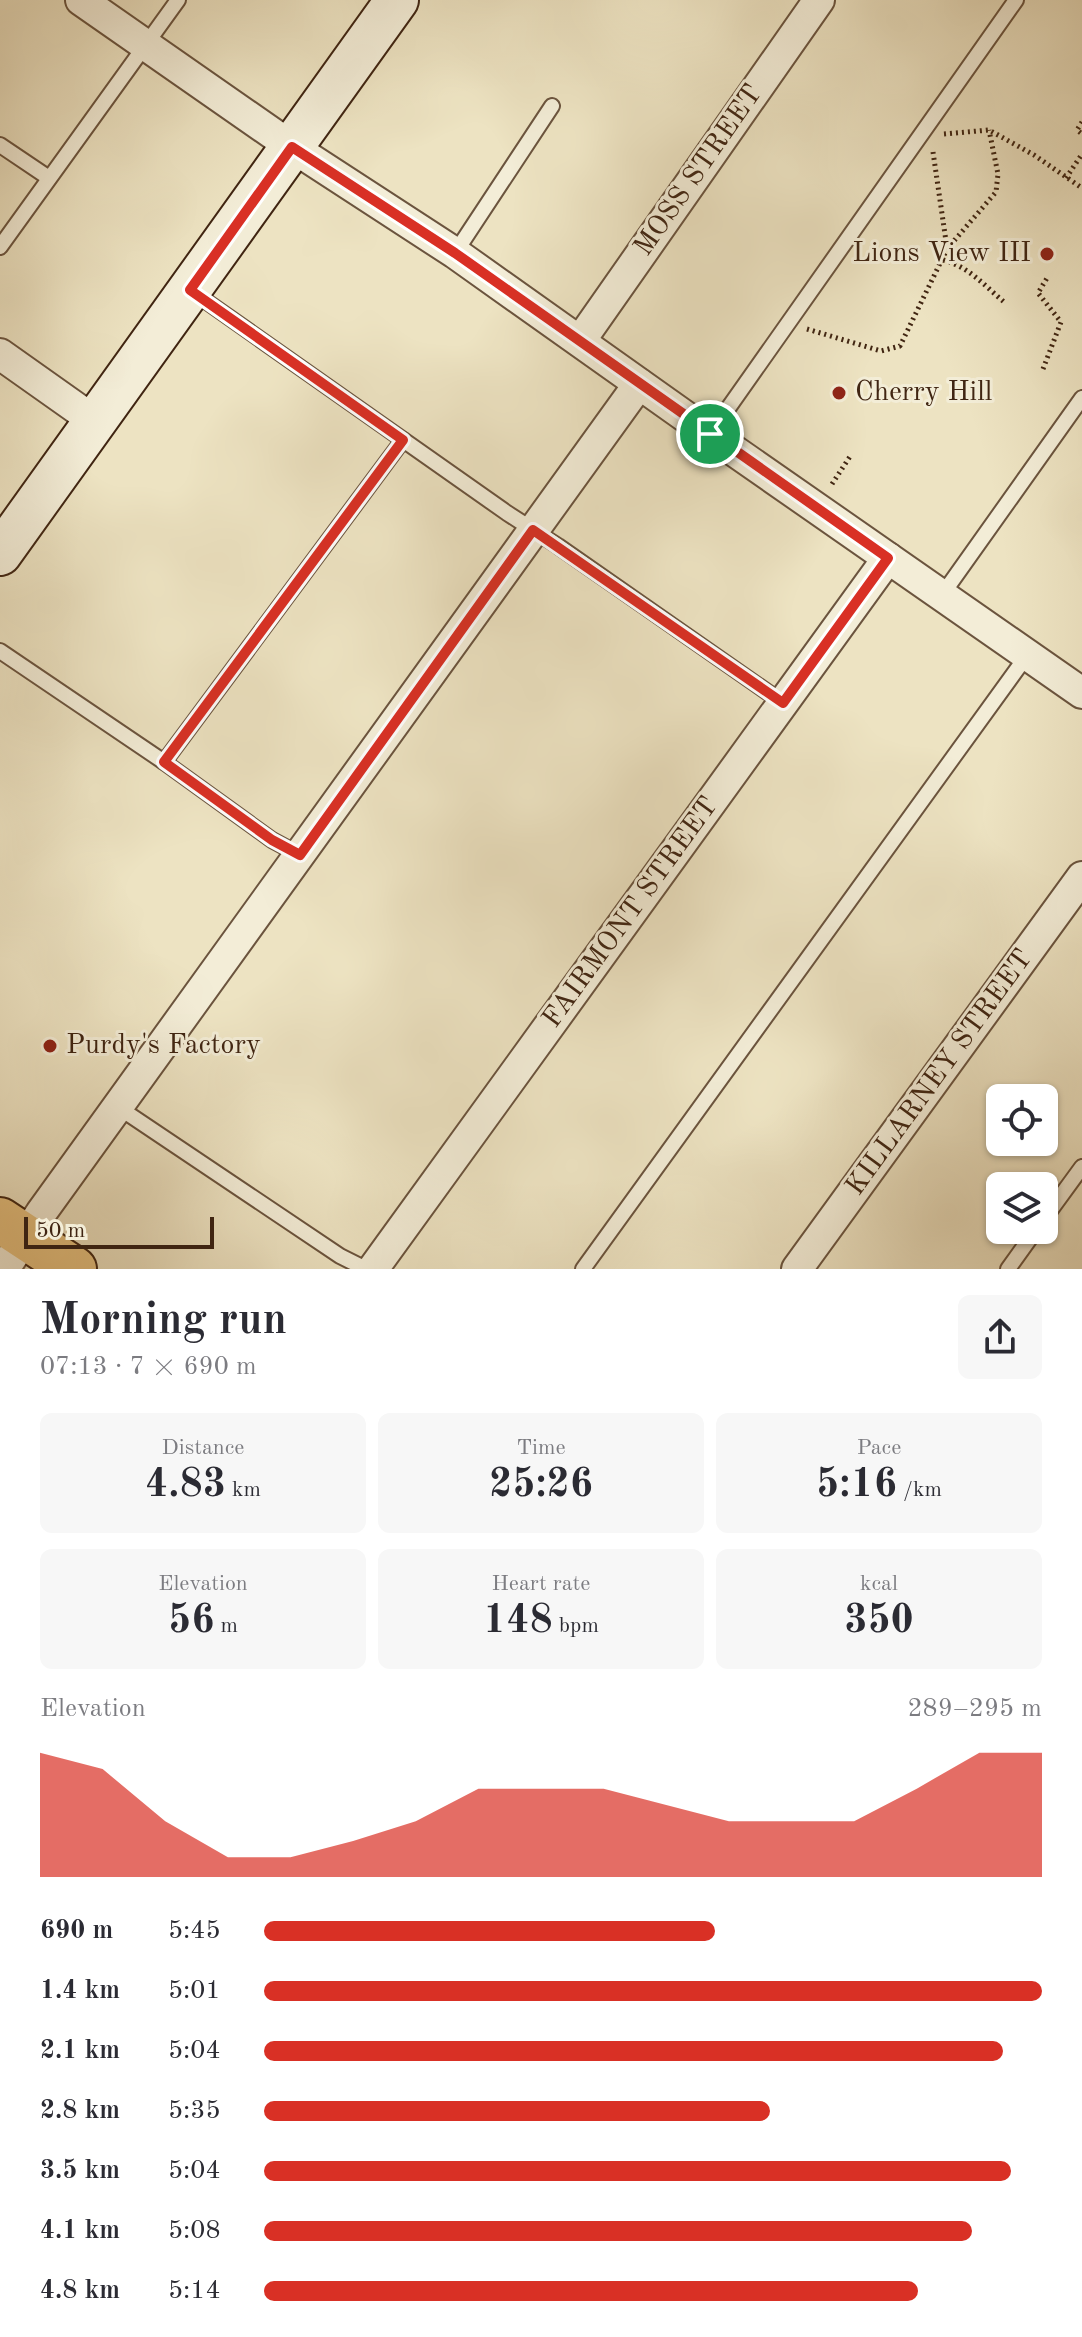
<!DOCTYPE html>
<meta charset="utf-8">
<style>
body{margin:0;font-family:"Old Standard TT",serif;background:#f7f7f7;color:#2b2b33;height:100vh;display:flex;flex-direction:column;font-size:30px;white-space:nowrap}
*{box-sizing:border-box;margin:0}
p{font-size:26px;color:#7c7c81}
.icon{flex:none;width:44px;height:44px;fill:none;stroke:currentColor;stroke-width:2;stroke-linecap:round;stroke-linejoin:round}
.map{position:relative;height:1269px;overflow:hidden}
.side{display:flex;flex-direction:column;background:#fff;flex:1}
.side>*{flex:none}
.buttons{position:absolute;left:986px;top:1084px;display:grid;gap:16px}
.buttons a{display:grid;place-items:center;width:72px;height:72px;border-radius:12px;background:#fff;box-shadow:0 2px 6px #0004;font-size:40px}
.scale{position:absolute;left:24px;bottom:20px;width:190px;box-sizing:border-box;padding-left:8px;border:4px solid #402512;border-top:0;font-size:22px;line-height:28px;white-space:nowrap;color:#402512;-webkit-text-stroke:6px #f3edd7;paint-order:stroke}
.pin{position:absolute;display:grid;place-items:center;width:68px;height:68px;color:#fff;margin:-34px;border:4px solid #fff;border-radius:50%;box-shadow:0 2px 8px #0007}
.round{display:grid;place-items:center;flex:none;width:84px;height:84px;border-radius:12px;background:#f7f7f7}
.headline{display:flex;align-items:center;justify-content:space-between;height:136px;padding:0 40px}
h1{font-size:44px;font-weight:600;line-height:60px}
.stats{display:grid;grid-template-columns:repeat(3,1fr);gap:12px;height:136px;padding:8px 40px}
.stats div{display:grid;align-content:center;border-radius:12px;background:#f7f7f7;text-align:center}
.stats b{font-size:40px;font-weight:600}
.stats small{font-size:22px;font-weight:400}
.stats p{font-size:22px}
.chart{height:224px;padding:16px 40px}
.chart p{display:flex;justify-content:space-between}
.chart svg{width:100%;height:144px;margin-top:8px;fill:#d93025;opacity:.7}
ul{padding:0 40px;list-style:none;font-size:26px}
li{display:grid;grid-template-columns:128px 96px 1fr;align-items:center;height:60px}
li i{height:20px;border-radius:10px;background:#d93025}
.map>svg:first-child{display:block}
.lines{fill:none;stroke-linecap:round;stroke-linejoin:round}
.lane-casing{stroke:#6b543e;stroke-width:18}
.street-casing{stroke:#6b543e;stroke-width:34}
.secondary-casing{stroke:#402512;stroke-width:46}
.primary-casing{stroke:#402512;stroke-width:48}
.path{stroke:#402512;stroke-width:5;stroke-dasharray:2 4;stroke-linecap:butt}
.lane{stroke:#f3edd7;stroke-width:14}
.street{stroke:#f3edd7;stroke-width:30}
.secondary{stroke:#f3edd7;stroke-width:42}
.primary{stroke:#e6c281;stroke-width:44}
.route-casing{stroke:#fff;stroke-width:16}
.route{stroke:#d93025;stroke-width:10}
.poi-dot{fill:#8f2418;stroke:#f3edd7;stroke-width:3}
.labels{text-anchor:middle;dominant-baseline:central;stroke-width:6;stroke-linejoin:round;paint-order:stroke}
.street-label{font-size:28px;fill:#402512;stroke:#f3edd7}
.poi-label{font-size:28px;fill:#402512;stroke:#f3edd7;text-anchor:start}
</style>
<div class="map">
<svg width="1082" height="1269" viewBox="0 0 1082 1269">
<rect width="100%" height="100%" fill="#ede3c2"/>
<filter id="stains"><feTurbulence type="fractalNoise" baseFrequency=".0025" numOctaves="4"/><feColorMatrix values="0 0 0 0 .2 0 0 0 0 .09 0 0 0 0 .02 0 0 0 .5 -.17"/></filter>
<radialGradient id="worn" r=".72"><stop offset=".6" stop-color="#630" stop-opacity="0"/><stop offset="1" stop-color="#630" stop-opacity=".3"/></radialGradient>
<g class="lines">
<defs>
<g id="lane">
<polyline points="0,145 49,178"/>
<polyline points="0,247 178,0"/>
<polyline points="455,253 552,106"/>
<polyline points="193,292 507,513 558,546 783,703"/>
<polyline points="710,434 1016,0"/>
<polyline points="942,595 1082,398"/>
<polyline points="0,651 164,762 272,840 300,855"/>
<polyline points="164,762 403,440"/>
<polyline points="118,1107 340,1256 366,1269"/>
<polyline points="1044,1219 1082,1167"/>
<polyline points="583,1269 1028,654"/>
<polyline points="1008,1269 1036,1230"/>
</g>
<g id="street">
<polyline points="81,0 292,147 455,253 710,434 1082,693"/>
<polyline points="580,341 819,0"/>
<polyline points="0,354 96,422"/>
<polyline points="4,1269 41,1213 639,384"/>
<polyline points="373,1269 888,558"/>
<polyline points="797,1269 1082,877"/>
</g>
<polyline id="secondary" points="0,554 397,0"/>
<polyline id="primary" points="0,1220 74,1269"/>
</defs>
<!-- lane casing -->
<use href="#lane" class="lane-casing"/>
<!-- street casing -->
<use href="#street" class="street-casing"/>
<!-- secondary casing -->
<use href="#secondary" class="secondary-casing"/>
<!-- primary casing -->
<use href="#primary" class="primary-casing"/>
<!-- path -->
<g class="path">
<polyline points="1082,122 1077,130 1082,134"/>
<polyline points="944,134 989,130 1034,155 1082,188"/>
<polyline points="933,152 947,248"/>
<polyline points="1066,178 1082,154"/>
<path d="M943 260C968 266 985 286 1004 302"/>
<polyline points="807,329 881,351 900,346 947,249 996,192 998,174 989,130"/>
<polyline points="1043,369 1061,322 1038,293 1047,278"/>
<polyline points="832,484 851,455"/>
</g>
<!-- lane -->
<use href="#lane" class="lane"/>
<!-- street -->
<use href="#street" class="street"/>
<!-- secondary -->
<use href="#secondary" class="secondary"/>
<!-- primary -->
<use href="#primary" class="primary"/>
</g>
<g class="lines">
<defs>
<polygon id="route" points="292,147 455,253 888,558 783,703 533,530 300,855 272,840 164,762 403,440 190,290"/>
</defs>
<!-- route casing -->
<use href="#route" class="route-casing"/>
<!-- route -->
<use href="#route" class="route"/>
</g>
<!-- markers -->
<g class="poi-dot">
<circle cx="1047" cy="254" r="8"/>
<circle cx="839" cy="393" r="8"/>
<circle cx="50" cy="1046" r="8"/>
</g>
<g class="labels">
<!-- street labels -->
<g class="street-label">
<text transform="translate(699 171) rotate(-55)">MOSS STREET</text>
<text transform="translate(631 913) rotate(-54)">FAIRMONT STREET</text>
<text transform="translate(940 1073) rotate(-54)">KILLARNEY STREET</text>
</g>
<!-- poi labels -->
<g class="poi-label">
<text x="1031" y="254" text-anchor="end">Lions View III</text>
<text x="855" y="393">Cherry Hill</text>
<text x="66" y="1046">Purdy's Factory</text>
</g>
</g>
<rect width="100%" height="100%" filter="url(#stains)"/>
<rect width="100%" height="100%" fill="url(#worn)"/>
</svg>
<div class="buttons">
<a><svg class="icon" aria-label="locate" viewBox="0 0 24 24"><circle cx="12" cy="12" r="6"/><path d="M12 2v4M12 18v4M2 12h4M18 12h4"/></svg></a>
<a><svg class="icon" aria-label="layers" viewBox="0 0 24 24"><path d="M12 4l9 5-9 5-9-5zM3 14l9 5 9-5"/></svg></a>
</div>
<div class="scale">50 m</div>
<div class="pin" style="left:710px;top:434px;background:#1e9e55"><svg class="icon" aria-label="arrive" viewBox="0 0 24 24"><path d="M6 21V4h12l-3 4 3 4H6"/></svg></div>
</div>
<section class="side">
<div class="headline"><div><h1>Morning run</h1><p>07:13 · 7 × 690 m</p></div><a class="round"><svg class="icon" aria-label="share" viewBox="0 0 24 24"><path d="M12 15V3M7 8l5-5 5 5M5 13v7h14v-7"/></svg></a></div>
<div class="stats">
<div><p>Distance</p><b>4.83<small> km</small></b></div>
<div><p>Time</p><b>25:26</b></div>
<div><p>Pace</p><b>5:16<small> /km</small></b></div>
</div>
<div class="stats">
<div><p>Elevation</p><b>56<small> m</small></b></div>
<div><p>Heart rate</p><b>148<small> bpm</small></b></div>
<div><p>kcal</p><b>350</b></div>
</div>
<div class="chart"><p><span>Elevation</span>289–295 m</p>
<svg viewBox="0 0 160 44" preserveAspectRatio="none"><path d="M0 44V6L10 11L20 27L30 38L40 38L50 33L60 27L70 17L80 17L90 17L100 22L110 27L120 27L130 27L140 17L150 6L160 6V44z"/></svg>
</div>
<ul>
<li><b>690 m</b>5:45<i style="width:58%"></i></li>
<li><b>1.4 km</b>5:01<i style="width:100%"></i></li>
<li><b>2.1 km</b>5:04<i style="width:95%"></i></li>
<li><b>2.8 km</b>5:35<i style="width:65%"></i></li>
<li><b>3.5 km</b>5:04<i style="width:96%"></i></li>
<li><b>4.1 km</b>5:08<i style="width:91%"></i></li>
<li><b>4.8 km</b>5:14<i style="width:84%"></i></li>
</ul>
</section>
